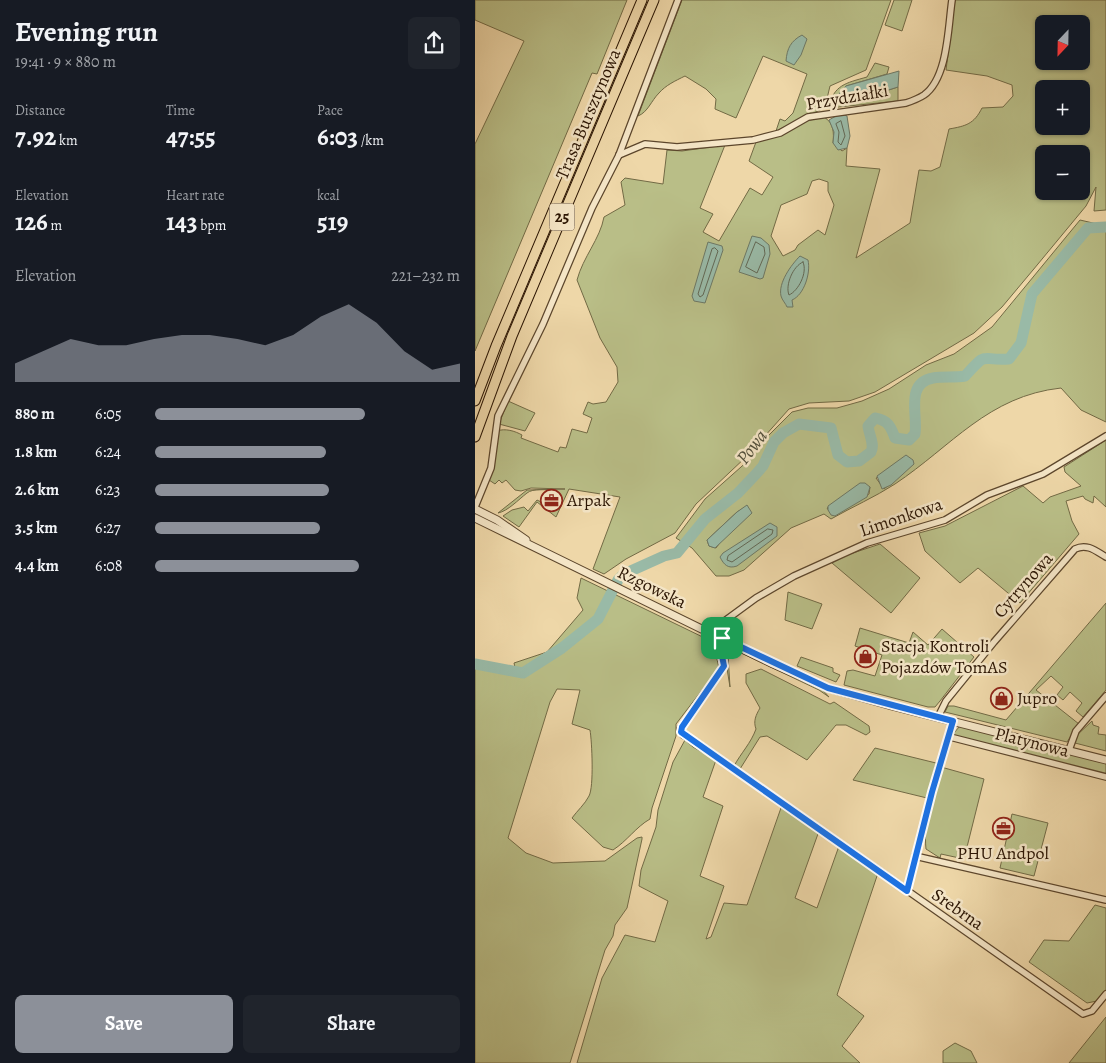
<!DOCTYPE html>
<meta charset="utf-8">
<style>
body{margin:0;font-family:Alegreya,serif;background:#20242c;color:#f1f3f6;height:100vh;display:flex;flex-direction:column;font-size:19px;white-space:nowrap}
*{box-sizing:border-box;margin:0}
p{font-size:16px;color:#9ea1a6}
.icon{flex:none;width:28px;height:28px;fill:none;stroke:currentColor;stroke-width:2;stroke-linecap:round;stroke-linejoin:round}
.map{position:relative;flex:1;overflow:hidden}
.details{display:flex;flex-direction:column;background:#171b24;width:475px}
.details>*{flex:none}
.needle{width:32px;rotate:202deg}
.buttons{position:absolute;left:560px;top:15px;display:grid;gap:10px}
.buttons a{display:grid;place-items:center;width:55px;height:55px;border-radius:8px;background:#171b24;box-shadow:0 1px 4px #0004;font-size:25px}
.pin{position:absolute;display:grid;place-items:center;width:42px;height:42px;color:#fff;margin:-21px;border-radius:10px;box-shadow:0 2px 8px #0006}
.round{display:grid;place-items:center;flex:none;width:52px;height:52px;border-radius:8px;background:#20242c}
.headline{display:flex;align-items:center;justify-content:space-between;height:85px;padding:0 15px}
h1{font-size:28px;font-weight:700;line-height:38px}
.figures{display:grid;grid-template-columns:repeat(3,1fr);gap:8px;height:85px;padding:5px 15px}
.figures div{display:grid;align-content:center}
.figures b{font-size:25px;font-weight:700}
.figures small{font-size:14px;font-weight:400}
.figures p{font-size:14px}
.chart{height:140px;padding:10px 15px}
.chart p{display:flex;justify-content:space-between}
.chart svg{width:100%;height:90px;margin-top:5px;fill:#8c9099;opacity:.7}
.button{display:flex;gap:10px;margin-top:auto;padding:10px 15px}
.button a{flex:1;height:58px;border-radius:8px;background:#8c9099;color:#fff;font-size:20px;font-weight:700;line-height:58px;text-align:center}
.button a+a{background:#20242c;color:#f1f3f6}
ul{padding:0 15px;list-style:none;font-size:16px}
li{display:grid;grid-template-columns:80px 60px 1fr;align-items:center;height:38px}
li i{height:12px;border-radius:6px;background:#8c9099}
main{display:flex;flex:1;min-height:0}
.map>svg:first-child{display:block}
.green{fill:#b9be87;stroke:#726a45;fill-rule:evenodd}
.water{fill:#99baa7;stroke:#6d7865}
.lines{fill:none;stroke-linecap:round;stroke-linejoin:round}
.shore{stroke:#626855;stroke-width:1}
.river{stroke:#99baa7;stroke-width:11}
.minor-casing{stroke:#5c462c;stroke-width:8}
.tertiary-casing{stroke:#5c462c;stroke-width:9}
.primary-casing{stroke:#2b1503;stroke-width:11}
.minor{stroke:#f4e5c6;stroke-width:5.5}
.tertiary{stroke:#f4e5c6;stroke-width:7}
.primary{stroke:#eed7a8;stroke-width:9}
.route-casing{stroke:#fff;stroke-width:10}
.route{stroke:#1a73e8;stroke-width:6}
.labels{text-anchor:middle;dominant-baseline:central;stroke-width:5;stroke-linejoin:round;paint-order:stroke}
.shield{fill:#f4e5c6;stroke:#67533e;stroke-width:1}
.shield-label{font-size:16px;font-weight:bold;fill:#2b1503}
.street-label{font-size:18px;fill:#2b1503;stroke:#f4e5c6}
.poi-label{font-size:18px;fill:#2b1503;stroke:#f4e5c6;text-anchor:start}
.water-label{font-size:19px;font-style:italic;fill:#524f3c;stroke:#f4e5c6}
</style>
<main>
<section class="details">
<div class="headline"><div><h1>Evening run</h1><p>19:41 · 9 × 880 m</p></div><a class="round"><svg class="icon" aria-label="share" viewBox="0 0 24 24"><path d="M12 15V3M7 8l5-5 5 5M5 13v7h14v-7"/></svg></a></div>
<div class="figures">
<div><p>Distance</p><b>7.92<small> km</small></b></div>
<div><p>Time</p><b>47:55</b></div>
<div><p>Pace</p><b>6:03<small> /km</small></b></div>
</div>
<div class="figures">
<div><p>Elevation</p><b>126<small> m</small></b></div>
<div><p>Heart rate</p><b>143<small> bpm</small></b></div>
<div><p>kcal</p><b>519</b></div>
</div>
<div class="chart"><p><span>Elevation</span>221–232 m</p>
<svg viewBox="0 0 160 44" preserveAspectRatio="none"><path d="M0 44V35L10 29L20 23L30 26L40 26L50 23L60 21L70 21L80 23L90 26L100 21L110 12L120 6L130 15L140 29L150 38L160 35V44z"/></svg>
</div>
<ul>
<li><b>880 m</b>6:05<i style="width:69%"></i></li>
<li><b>1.8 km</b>6:24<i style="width:56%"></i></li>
<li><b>2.6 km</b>6:23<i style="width:57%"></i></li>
<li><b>3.5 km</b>6:27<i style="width:54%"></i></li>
<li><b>4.4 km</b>6:08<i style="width:67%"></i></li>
</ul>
<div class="button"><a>Save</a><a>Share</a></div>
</section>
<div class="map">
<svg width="631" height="1063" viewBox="0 0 631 1063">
<rect width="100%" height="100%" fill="#eed7a8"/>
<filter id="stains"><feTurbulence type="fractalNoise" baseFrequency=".004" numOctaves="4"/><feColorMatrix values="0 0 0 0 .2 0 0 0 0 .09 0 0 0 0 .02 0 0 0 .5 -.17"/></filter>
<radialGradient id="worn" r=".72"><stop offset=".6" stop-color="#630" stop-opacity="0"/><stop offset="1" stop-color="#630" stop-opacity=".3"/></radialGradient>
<!-- green -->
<g class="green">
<polygon points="0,0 152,0 122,74 117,73 0,351 0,144 49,41 0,20"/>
<path d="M207 0H416L391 70 355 86 350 107 345 110 301 131 305 119 310 121 318 113 332 74 288 56 261 118 240 109 241 99 231 89 210 76C200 81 191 85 184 93 176 101 173 112 163 116Z"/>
<polygon points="419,0 437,0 427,31 410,25"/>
<path d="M480 0H631V210L619 211 621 187 611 206 558 270 527 307 499 333 400 392 374 401 334 403 314 409 272 456 221 504 200 533 151 559 129 574 118 569 145 497 94 489 81 517 62 502 44 527 28 516 37 510 49 507 53 511 62 500 80 509 87 497 79 493V490C72 490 58 488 52 493 43 500 33 511 23 513L52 490 90 489 56 488 46 491 40 490 31 480 27 483 24 480 20 484 14 480 19 466 22 431C30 428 40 431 47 435L46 438 83 452 85 447 91 448 97 429 112 433 117 418 108 414 113 402 118 404 131 402 143 382 142 367 125 338 102 280C108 257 125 239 129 217L150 205 146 182 150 178 188 184 192 150 207 151 250 145 225 208 238 214 228 232 244 241 275 188 287 195 298 177 274 161 281 142 304 136 331 121 349 117C359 123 359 133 358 143L367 151 372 148 371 166 405 169 381 258 435 223 444 170 456 171 465 167 474 129C491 126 499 124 507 108L528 107 538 96 537 85 512 76 471 70ZM569 24H606V61H569ZM569 89H606V126H569ZM569 154H606V191H569ZM344 179 353 182V191L359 205 350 235 343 230 323 245 320 250 308 256 296 236 306 205 332 194 337 181Z"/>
<path d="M400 63 414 67 412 74 371 86 369 104 423 87V101L354 108C358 85 371 83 392 77Z"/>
<path d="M605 220 631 226V422L606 410 586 388C513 396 477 446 420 484 400 497 377 507 356 519L349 514 316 528 269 570 254 576H241L217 548 201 538 230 499 275 459 288 441 317 412 333 408H362L387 401 414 389 451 365 479 354 517 327ZM437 465 409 489 401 478ZM395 487 394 494 357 515 352 508ZM272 506 241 548 234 546 232 540 262 512Z"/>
<polygon points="33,401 60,413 50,431 24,424"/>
<polygon points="631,440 631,507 619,496 618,503 610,499 608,496 591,501 597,521 604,534 545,603 503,568 485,583 450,551 444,533 470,526 548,486 568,503 575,497 606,486 590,472 589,467"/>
<polygon points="405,544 445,578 416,613 357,563 372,555"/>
<path d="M106 578 238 642 244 668 201 724V736L177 808 175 819C161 827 152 841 138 850L128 847 97 818C102 811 110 804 114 796 119 787 117 742 115 730L97 724 105 690 82 689 75 702 33 838 51 853 78 863 130 861 162 838 167 837V839L152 908 140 925 138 936 130 950 95 1063H0V667L42 676 39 663 72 652 108 610 102 598Z"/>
<polygon points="313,592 347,604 337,629 310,620"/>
<polygon points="631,603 631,690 608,717 601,711 607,703 595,692 588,700 582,695 588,687 576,676 561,690 604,724 592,742 470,712 473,706 479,706 531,720"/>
<polygon points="385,628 434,643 438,632 453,645 467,629 499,657 465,701 460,707 453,707 369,685 372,671 378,670 400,676 407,655 380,646"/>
<polygon points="250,644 345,687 354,697 344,690 264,652 262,654 253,655 255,687 249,650"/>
<polygon points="326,657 358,668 358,672 365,675 361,682 322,666"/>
<path d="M286 669 355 704 359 702 394 726 395 732 391 735 371 725H361L332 760 292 736 285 737 265 769 259 766C266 753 276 743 281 729 278 721 281 715 285 708L271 683V674Z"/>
<polygon points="617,721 618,725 624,727 623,734 631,735 631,751 600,743 600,737"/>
<polygon points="485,726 631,762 631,774 482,738 478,734"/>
<polygon points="210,740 218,747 241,760 228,797 248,806 225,876 249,886 231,939 236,937 249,903 272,905 307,805 344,831 320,898 342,908 364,846 403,873 362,995 389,1016 367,1046 385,1063 102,1063 127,978 150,935 180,942 193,901 164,886 166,870 181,827 183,810 198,762"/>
<polygon points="400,748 461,763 452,798 378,780"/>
<path d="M466 767 509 779 489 859 466 854 465 858 451 849C448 822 459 793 466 767Z"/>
<polygon points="537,814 573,823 559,876 525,868"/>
<polygon points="620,905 631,908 631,990 622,1001 612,1003 554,962 569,940 594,941"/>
<polygon points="631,1017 631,1063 594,1063"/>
<polygon points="480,1043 496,1051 502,1063 468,1063 468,1051"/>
</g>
<!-- water -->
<g class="water">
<path d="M327 35 332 39 326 55 319 65 311 61C312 48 316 41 327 35Z"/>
<polygon points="424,71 423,87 369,104 365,101 363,95 371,86"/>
<polygon points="366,113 372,116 375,136 372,148 363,150 358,143 359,132 354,120"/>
<polygon points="277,236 286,238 294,245 295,254 288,278 285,279 264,272"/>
<polygon points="233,242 247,246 248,250 230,303 219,301 217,296"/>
<path d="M325 256 333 260C336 273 329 295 317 300L318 307H312C311 304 307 300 306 296 303 283 316 265 325 256Z"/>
<polygon points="431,455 438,460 439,464 416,485 407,489 402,476"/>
<polygon points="385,483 390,483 395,487 392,497 360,516 356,515 353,510 353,506"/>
<polygon points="272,505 277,513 240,548 234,546 232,540 262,512"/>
<path d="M295 523 302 527V536L262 566C253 569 249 565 245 557L248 553Z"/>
</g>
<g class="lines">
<!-- shore -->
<g class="shore">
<polygon points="366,121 370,136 366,145 363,142 364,132 361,124"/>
<polygon points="281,242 289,247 290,254 282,273 271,267"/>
<polygon points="240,248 243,251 228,295 225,297 223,294 237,249"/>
<path d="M328 262C333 273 323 291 314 295 310 285 318 266 328 262Z"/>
<polygon points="293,529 298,530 297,534 257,562 252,560 253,556"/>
</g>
<!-- river -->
<path class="river" d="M0 664 48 673 87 648 123 619 143 580 149 574 189 556 202 553 230 519 263 493 281 474 288 466 299 442 308 433 324 424 356 428 363 455 372 462 384 461 396 452C400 444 394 435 393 426L400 418C413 420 416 427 420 438L434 440 440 434C443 415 430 383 458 378 469 376 479 378 490 376 514 350 503 361 534 359L546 343 557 294 613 228 631 227"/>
<defs>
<g id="minor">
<path d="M144 155 170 144 202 147 278 140 305 133 333 117 431 103C437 101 443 99 449 95 473 78 473 27 477 0"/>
<polyline points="0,507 16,468 23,416 68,324 117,208 144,155 203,0"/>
<polyline points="237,633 240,628 281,598 319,576 392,543 470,520 512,495 568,474 631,436"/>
<polyline points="247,638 245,646 249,666 205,729 208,735 221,742 608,1014 617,1011 631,994"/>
<path d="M463 717 471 701 519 642 600 549C612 543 621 551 631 557"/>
<polyline points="475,737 631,777"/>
<polyline points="594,750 601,731 631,696"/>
<polyline points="440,856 631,900"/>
<polyline points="432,891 457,792 478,721"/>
</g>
<g id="tertiary">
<polyline points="0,509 22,520 51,540"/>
<polyline points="0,518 298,664 353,688 417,706 631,760"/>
</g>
<g id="primary">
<polyline points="0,401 21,346 167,0"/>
<polyline points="0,437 37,336 179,0"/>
</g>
</defs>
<!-- minor casing -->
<use href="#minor" class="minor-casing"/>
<!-- tertiary casing -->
<use href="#tertiary" class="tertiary-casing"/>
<!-- primary casing -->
<use href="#primary" class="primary-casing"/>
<!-- minor -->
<use href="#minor" class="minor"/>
<!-- tertiary -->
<use href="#tertiary" class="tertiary"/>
<!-- primary -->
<use href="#primary" class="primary"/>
</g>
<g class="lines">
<defs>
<polygon id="route" points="247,638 353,688 478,721 457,792 432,891 206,732 207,727 249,666 245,646"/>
</defs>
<!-- route casing -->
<use href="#route" class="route-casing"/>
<!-- route -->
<use href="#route" class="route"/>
</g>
<!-- icons -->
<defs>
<symbol id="office-ring" viewBox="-11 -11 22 22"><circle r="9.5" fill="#f4e5c6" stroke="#8f2418" stroke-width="1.5"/><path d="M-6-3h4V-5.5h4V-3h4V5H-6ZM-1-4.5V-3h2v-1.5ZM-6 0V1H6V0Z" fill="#8f2418"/></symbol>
<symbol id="shop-ring" viewBox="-11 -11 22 22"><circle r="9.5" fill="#f4e5c6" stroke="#8f2418" stroke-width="1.5"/><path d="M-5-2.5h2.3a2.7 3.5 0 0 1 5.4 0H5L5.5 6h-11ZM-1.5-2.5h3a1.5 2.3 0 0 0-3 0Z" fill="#8f2418"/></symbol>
</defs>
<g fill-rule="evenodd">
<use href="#office-ring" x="64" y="488" width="25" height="25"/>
<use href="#shop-ring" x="378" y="644" width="25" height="25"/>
<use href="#shop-ring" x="514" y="686" width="25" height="25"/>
<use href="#office-ring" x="516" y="816" width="25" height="25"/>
</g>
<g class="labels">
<!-- shield labels -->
<rect class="shield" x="74.5" y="203.5" width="25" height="27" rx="4"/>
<g class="shield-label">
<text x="87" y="217">25</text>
</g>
<!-- street labels -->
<g class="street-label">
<text transform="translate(372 97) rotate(-10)">Przydziałki</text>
<text transform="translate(113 114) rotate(-67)">Trasa Bursztynowa</text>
<text transform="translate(426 517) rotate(-19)">Limonkowa</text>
<text transform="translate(548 585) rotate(-49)">Cytrynowa</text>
<text transform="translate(177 587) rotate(26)">Rzgowska</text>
<text transform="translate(557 742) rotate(14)">Platynowa</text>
<text transform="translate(483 909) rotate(35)">Srebrna</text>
</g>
<!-- poi labels -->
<g class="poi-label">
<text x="92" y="500">Arpak</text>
<text x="406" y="646">Stacja Kontroli<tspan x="406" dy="21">Pojazdów TomAS</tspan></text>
<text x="542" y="698">Jupro</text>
<text x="528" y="853" text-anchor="middle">PHU Andpol</text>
</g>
<!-- water labels -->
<g class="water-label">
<text transform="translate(277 447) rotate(-53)">Powa</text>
</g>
</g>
<rect width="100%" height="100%" filter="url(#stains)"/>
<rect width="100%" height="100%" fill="url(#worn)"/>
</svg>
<div class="buttons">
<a><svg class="needle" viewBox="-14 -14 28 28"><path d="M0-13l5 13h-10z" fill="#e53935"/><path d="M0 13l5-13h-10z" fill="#9ea1a6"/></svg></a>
<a>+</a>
<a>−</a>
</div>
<div class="pin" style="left:247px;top:638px;background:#1e9e55"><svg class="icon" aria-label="arrive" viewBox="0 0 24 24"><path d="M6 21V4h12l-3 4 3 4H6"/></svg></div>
</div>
</main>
